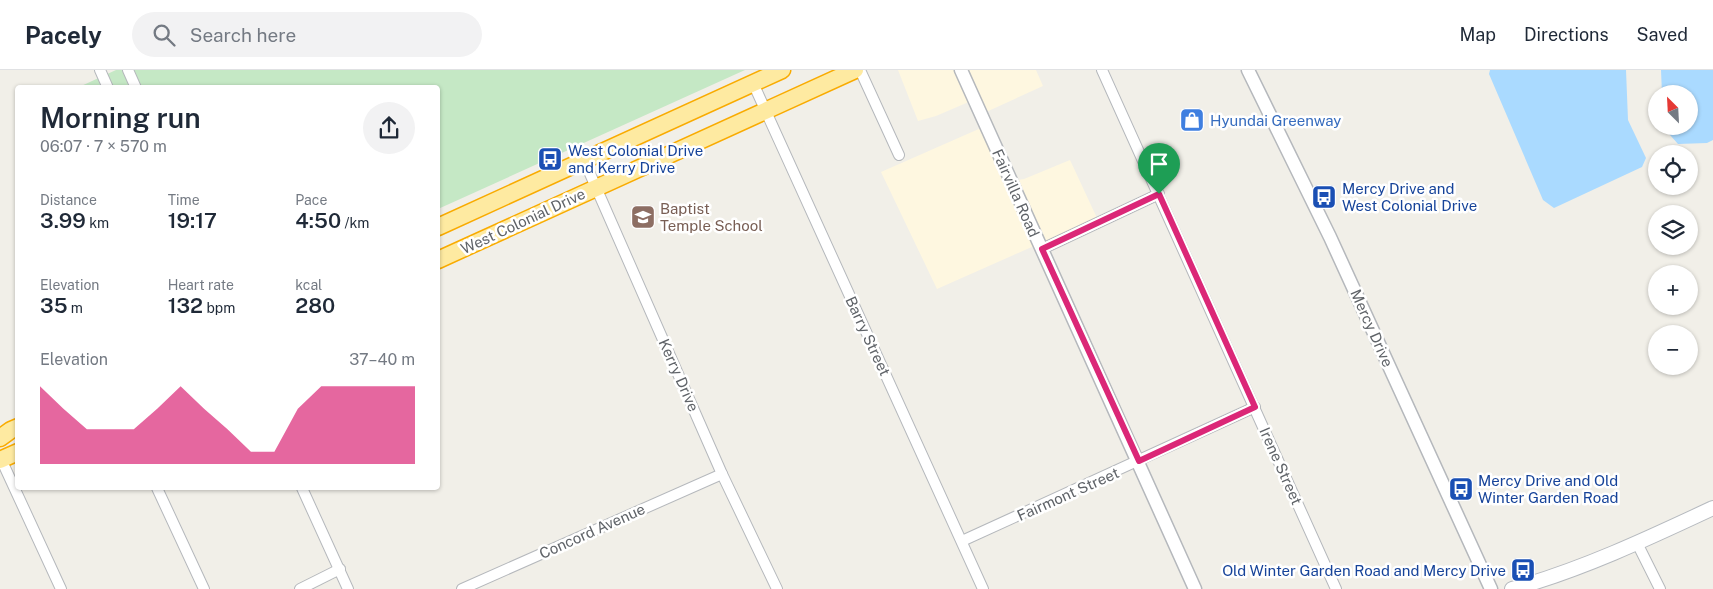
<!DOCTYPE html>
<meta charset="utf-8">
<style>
body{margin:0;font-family:"Public Sans",sans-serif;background:#f2f2f3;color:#1f2937;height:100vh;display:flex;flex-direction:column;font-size:19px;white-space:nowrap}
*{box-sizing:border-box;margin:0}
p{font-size:16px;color:#747a83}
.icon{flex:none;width:28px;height:28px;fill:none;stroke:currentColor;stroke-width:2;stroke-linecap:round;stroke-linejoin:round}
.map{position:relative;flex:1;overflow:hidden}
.side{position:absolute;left:15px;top:15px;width:425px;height:405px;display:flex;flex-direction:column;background:#fff;border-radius:5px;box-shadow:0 1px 4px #0004}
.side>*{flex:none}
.needle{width:32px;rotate:336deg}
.tools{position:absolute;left:1648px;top:15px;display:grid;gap:10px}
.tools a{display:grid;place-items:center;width:50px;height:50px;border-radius:50%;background:#fff;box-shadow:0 1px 4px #0004;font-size:25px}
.pin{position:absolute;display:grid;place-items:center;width:42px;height:42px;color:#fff;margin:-51px -21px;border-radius:50% 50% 50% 0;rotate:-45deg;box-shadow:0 0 5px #0007}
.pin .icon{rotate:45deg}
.round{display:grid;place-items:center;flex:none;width:52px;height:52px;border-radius:26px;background:#f2f2f3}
.head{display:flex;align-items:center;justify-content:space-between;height:85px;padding:0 25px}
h1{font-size:28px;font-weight:600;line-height:38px}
.stats{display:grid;grid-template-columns:repeat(3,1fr);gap:8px;height:85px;padding:5px 25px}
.stats div{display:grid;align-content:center}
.stats b{font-size:21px;font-weight:600}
.stats small{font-size:14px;font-weight:400}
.stats p{font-size:14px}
.chart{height:140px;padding:10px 25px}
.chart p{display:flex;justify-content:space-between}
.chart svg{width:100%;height:90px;margin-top:5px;fill:#db2777;opacity:.7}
header{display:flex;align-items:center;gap:30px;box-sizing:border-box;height:70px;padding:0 25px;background:#fff;border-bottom:1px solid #e0e1e3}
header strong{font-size:24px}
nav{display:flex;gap:28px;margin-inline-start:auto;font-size:18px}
.search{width:350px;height:45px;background:#f2f2f3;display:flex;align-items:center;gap:12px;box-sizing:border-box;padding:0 18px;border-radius:28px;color:#747a83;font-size:19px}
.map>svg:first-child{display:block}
.commercial{fill:#fef7e0}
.green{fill:#c5e8c5}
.water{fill:#aadaff}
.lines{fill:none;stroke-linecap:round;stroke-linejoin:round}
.minor-casing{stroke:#b5b8bc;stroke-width:12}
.tertiary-casing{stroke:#b5b8bc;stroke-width:15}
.secondary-casing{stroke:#b6babf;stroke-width:16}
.trunk-casing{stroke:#f9ab00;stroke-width:19}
.minor{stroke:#fff;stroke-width:10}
.tertiary{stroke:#fff;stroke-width:12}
.secondary{stroke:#fff;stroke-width:14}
.trunk{stroke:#feeaa1;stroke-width:16}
.route-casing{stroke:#fff;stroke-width:10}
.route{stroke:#db2777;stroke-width:6}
.labels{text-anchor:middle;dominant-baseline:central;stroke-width:5;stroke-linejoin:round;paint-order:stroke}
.shop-label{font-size:15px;fill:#366cbe;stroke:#fff;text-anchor:start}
.transit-label{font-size:15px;fill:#164399;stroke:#fff;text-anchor:start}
.street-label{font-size:15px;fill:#5f6368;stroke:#fff}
.education-label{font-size:15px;fill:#785e54;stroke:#fff;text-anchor:start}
</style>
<header>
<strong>Pacely</strong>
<div class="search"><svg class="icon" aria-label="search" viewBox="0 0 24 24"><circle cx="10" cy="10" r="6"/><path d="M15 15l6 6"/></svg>Search here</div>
<nav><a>Map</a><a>Directions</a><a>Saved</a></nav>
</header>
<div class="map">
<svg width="1713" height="519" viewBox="0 0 1713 519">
<rect width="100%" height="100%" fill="#f1efe8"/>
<!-- commercial -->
<g class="commercial">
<polygon points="898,0 1036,0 1043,16 984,43 978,28 936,46 918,51"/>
<polygon points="981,58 1006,112 1024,109 1070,90 1097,148 937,219 881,102"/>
</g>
<!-- green -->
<polygon class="green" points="116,0 745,0 438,139 438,18 79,17"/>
<!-- water -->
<g class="water">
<polygon points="1490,0 1626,0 1628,50 1646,88 1642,97 1554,138 1543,130 1489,4"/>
<polygon points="1661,0 1713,0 1713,70 1707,73 1678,74 1663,57 1689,56 1689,24 1662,24"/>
</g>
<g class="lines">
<defs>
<g id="minor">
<polyline points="100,0 108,18"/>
<polyline points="128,0 136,18"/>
<polyline points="860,0 899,85"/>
<polyline points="1102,0 1336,519"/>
<polyline points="753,13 983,519"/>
<polyline points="584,90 722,404 777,519"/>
<polyline points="1042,179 1159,124"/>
<polyline points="1,389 61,519"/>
<polyline points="157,418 204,519"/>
<polyline points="302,418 348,519"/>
<polyline points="962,471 1255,337"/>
<polyline points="1637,473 1660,519"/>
<polyline points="300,519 340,499"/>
<polyline points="462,519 722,404"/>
</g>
<g id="tertiary">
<polyline points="961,0 1195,519"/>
<polyline points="1248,0 1330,167 1491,519"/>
</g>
<path id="secondary" d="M1512 519C1581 500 1649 468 1713 438"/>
<g id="trunk">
<polyline points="438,157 782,0"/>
<polyline points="438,190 855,0"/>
<polyline points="0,368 11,360 18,357"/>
<polyline points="0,390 18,382"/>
</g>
</defs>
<!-- minor casing -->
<use href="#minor" class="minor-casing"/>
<!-- tertiary casing -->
<use href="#tertiary" class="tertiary-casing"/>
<!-- secondary casing -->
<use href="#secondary" class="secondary-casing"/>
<!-- trunk casing -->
<use href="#trunk" class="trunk-casing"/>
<!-- minor -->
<use href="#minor" class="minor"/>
<!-- tertiary -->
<use href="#tertiary" class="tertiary"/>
<!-- secondary -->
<use href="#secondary" class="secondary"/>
<!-- trunk -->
<use href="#trunk" class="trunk"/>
</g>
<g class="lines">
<defs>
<polygon id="route" points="1159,124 1255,337 1139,391 1042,179"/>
</defs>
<!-- route casing -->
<use href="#route" class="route-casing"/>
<!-- route -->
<use href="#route" class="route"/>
</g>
<!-- icons -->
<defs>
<symbol id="shop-square" viewBox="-11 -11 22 22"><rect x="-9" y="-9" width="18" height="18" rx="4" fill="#3f7fe0" stroke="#fff"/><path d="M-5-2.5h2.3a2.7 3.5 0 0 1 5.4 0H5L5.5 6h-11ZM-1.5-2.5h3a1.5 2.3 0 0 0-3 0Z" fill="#fff"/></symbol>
<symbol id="bus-square" viewBox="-11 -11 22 22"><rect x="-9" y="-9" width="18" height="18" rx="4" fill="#1a4fb4" stroke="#fff"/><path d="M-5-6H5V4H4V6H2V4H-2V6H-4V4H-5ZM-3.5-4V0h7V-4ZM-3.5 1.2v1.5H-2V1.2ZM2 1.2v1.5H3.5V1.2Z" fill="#fff"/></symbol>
<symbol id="school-square" viewBox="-11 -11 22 22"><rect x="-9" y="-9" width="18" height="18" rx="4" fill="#8d6e63" stroke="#fff"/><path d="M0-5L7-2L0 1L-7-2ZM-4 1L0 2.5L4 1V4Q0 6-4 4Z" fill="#fff"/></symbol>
</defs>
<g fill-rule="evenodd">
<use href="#shop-square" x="1178" y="36" width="28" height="28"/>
<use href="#bus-square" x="536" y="75" width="28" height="28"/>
<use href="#bus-square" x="1310" y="113" width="28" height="28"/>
<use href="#school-square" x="629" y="133" width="28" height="28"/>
<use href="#bus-square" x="1447" y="405" width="28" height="28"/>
<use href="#bus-square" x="1509" y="486" width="28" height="28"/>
</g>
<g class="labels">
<!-- shop labels -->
<g class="shop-label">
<text x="1210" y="50">Hyundai Greenway</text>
</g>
<!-- transit labels -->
<g class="transit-label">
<text x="568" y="80">West Colonial Drive<tspan x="568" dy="17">and Kerry Drive</tspan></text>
<text x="1342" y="118">Mercy Drive and<tspan x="1342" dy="17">West Colonial Drive</tspan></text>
<text x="1478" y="410">Mercy Drive and Old<tspan x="1478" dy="17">Winter Garden Road</tspan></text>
<text x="1506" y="500" text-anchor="end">Old Winter Garden Road and Mercy Drive</text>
</g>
<!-- street labels -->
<g class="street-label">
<text transform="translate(1016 123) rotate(66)">Fairvilla Road</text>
<text transform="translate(523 151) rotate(-25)">West Colonial Drive</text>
<text transform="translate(1372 258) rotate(66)">Mercy Drive</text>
<text transform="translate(868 266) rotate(65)">Barry Street</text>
<text transform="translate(679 305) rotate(66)">Kerry Drive</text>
<text transform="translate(1281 396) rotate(66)">Irene Street</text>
<text transform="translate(1068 424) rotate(-24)">Fairmont Street</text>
<text transform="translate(592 461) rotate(-24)">Concord Avenue</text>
</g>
<!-- education labels -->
<g class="education-label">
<text x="660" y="138">Baptist<tspan x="660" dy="17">Temple School</tspan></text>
</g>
</g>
</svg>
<div class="tools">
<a><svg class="needle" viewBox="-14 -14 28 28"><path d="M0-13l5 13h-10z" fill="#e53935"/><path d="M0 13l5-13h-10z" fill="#747a83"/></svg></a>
<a><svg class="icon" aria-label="locate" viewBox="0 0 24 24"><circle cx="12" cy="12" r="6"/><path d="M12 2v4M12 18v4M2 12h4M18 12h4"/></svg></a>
<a><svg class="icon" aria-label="layers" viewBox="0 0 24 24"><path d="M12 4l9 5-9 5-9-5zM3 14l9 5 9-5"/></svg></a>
<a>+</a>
<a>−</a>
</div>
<div class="pin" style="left:1159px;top:124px;background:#1e9e55"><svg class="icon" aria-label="arrive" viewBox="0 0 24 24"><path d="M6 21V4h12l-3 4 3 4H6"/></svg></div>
<section class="side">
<div class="head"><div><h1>Morning run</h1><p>06:07 · 7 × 570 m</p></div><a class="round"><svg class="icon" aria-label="share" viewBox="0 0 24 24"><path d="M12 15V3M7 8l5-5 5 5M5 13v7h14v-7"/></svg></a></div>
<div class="stats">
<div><p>Distance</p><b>3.99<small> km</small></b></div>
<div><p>Time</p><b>19:17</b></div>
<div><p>Pace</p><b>4:50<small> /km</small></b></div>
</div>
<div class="stats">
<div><p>Elevation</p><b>35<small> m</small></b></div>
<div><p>Heart rate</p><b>132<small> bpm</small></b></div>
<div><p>kcal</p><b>280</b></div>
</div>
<div class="chart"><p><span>Elevation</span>37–40 m</p>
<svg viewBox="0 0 160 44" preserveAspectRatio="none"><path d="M0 44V6L10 17L20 27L30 27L40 27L50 17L60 6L70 17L80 27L90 38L100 38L110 17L120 6L130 6L140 6L150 6L160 6V44z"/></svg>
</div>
</section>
</div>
